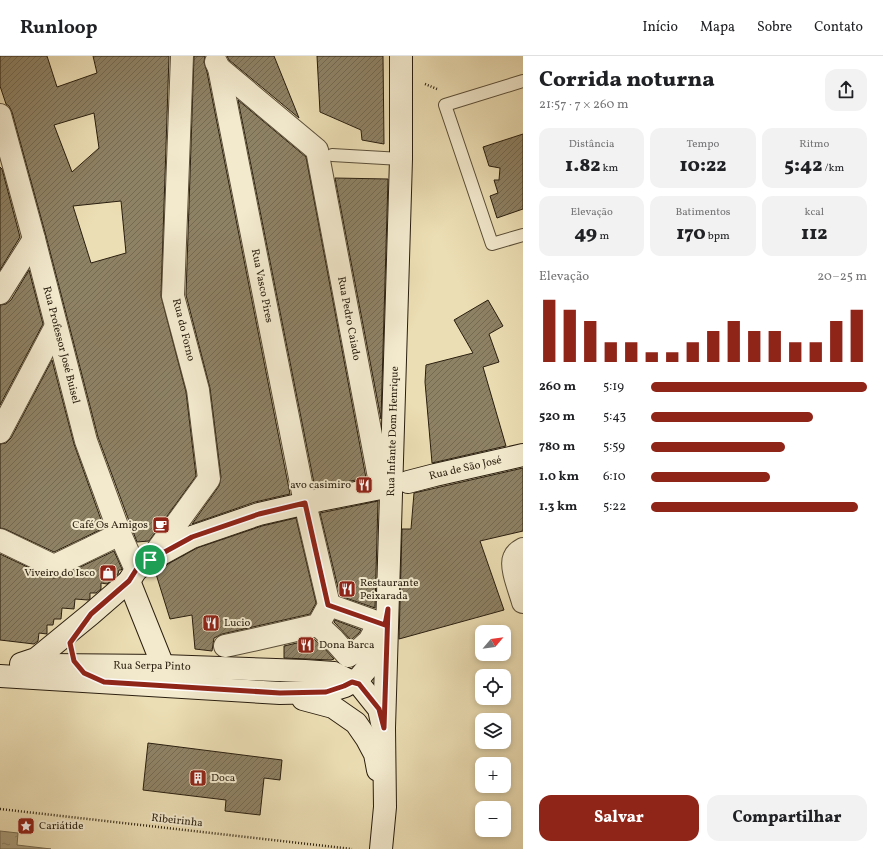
<!DOCTYPE html>
<html lang="pt">
<meta charset="utf-8">
<style>
body{margin:0;font-family:Vollkorn,serif;background:#f2f2f2;color:#202124;height:100vh;display:flex;flex-direction:column;font-size:15px;white-space:nowrap}
*{box-sizing:border-box;margin:0}
p{font-size:13px;color:#757577}
.icon{flex:none;width:22px;height:22px;fill:none;stroke:currentColor;stroke-width:2;stroke-linecap:round;stroke-linejoin:round}
.map{position:relative;flex:1;overflow:hidden}
.sheet{display:flex;flex-direction:column;background:#fff;width:360px}
.sheet>*{flex:none}
.needle{width:26px;rotate:61deg}
.tools{position:absolute;left:475px;top:569px;display:grid;gap:8px}
.tools a{display:grid;place-items:center;width:36px;height:36px;border-radius:8px;background:#fff;box-shadow:0 2px 6px #0003;font-size:20px}
.pin{position:absolute;display:grid;place-items:center;width:34px;height:34px;color:#fff;margin:-17px;border:2px solid #fff;border-radius:50%;box-shadow:0 1px 4px #0007}
.round{display:grid;place-items:center;flex:none;width:42px;height:42px;border-radius:12px;background:#f2f2f2}
.overview{display:flex;align-items:center;justify-content:space-between;height:68px;padding:0 16px}
h1{font-size:22px;font-weight:800;line-height:30px}
.figures{display:grid;grid-template-columns:repeat(3,1fr);gap:6px;height:68px;padding:4px 16px}
.figures div{display:grid;align-content:center;border-radius:10px;background:#f2f2f2;text-align:center}
.figures b{font-size:20px;font-weight:800}
.figures small{font-size:11px;font-weight:400}
.figures p{font-size:11px}
.chart{height:112px;padding:8px 16px}
.chart p{display:flex;justify-content:space-between}
.chart svg{width:100%;height:72px;margin-top:4px;stroke:#8f2418;stroke-width:6}
.action{display:flex;gap:8px;margin-top:auto;padding:8px 16px}
.action a{flex:1;height:46px;border-radius:12px;background:#8f2418;color:#fff;font-size:16px;font-weight:800;line-height:46px;text-align:center}
.action a+a{background:#f2f2f2;color:#202124}
ul{padding:0 16px;list-style:none;font-size:13px}
li{display:grid;grid-template-columns:64px 48px 1fr;align-items:center;height:30px}
li i{height:10px;border-radius:5px;background:#8f2418}
header{display:flex;align-items:center;gap:24px;box-sizing:border-box;height:56px;padding:0 20px;background:#fff;border-bottom:1px solid #e0e0e0}
header strong{font-size:19px}
nav{display:flex;gap:22px;margin-inline-start:auto;font-size:14px}
main{display:flex;flex:1;min-height:0}
.map>svg:first-child{display:block}
.water{fill:url(#water-ripples);stroke:#766a50}
.building{fill:url(#building-hatch);stroke:#291e0f;fill-rule:evenodd}
.lines{fill:none;stroke-linecap:round;stroke-linejoin:round}
.lane-casing{stroke:#5a4e38;stroke-width:14}
.street-casing{stroke:#5a4e38;stroke-width:24}
.secondary-casing{stroke:#291e0f;stroke-width:24}
.path{stroke:#291e0f;stroke-width:2.5;stroke-dasharray:1 2;stroke-linecap:butt}
.lane{stroke:#f3eace;stroke-width:12}
.street{stroke:#f3eace;stroke-width:22}
.secondary{stroke:#f3eace;stroke-width:22}
.route-casing{stroke:#fff;stroke-width:8}
.route{stroke:#8f2418;stroke-width:5}
.labels{text-anchor:middle;dominant-baseline:central;stroke-width:4;stroke-linejoin:round;paint-order:stroke}
.street-label{font-size:11px;fill:#291e0f;stroke:#f3eace}
.poi-label{font-size:11px;fill:#291e0f;stroke:#f3eace;text-anchor:start}
</style>
<header>
<strong>Runloop</strong>
<nav><a>Início</a><a>Mapa</a><a>Sobre</a><a>Contato</a></nav>
</header>
<main>
<div class="map">
<svg width="523" height="793" viewBox="0 0 523 793">
<defs>
<pattern id="water-ripples" width="26" height="14" patternUnits="userSpaceOnUse"><rect width="26" height="14" fill="#aa9d7c"/><path d="M2 4q2-2 4 0t4 0M15 11q2-2 4 0t4 0" fill="none" stroke="#8a7f64"/></pattern>
<pattern id="building-hatch" width="6" height="6" patternUnits="userSpaceOnUse"><rect width="6" height="6" fill="#8e8265"/><path d="M-1 1l2-2M0 6l6-6M5 7l2-2" fill="none" stroke="#746a52"/></pattern>
</defs>
<rect width="100%" height="100%" fill="#ecdeb4"/>
<filter id="stains"><feTurbulence type="fractalNoise" baseFrequency=".005" numOctaves="4"/><feColorMatrix values="0 0 0 0 .2 0 0 0 0 .09 0 0 0 0 .02 0 0 0 .5 -.17"/></filter>
<radialGradient id="worn" r=".72"><stop offset=".6" stop-color="#630" stop-opacity="0"/><stop offset="1" stop-color="#630" stop-opacity=".3"/></radialGradient>
<!-- water -->
<polygon class="water" points="0,775 18,777 17,789 51,793 0,793"/>
<!-- building -->
<g class="building">
<path d="M0 0H47L57 31 97 17 93 0H169L161 240 186 336 196 420 149 485 137 486 132 473 98 381 46 180 12 56 9 50 6 48 0 30ZM94 57 99 92 72 116 54 69ZM121 145 126 197 91 207 73 150Z"/>
<polygon points="194,0 205,0 204,6 207,16 290,438 255,446 192,468 219,430 221,421 210,332 186,239"/>
<polygon points="227,0 274,0 299,62 229,4"/>
<polygon points="317,0 383,0 384,88 362,84 361,74 320,56"/>
<polygon points="238,44 306,101 366,422 315,432"/>
<polygon points="523,78 523,153 497,162 490,140 498,137 494,124 499,124 500,112 489,110 483,91"/>
<polygon points="0,111 2,113 20,181 0,214"/>
<polygon points="335,122 388,123 381,363"/>
<polygon points="29,214 43,268 0,349 0,249 6,248 11,244"/>
<polygon points="488,244 503,270 489,278 499,306 483,311 506,390 432,407 425,326 426,309 473,297 454,264"/>
<polygon points="52,304 74,388 104,472 54,496 5,473 0,472 0,388 6,387 11,382"/>
<polygon points="523,412 523,475 480,485 504,554 399,583 402,473 411,473 414,437"/>
<polygon points="378,445 375,552 340,540 320,457"/>
<polygon points="296,462 316,547 310,558 222,578 214,582 212,595 195,593 192,559 170,563 156,518 168,508 197,492 262,470"/>
<polygon points="114,495 122,513 121,514 119,514 118,518 116,519 112,519 112,524 107,528 101,527 101,533 96,537 90,537 90,543 88,544 75,543 74,553 62,552 61,563 54,563 53,569 47,569 47,578 39,577 38,585 34,588 0,584 0,498 49,521 54,522 59,521"/>
<polygon points="335,564 361,574 359,577 351,584 334,566"/>
<polygon points="314,583 324,592 334,603 331,604 284,602 284,590"/>
<polygon points="148,687 282,704 280,724 264,722 260,759 225,755 226,744 143,734"/>
</g>
<g class="lines">
<defs>
<g id="lane">
<polyline points="523,25 445,49 492,188 523,179"/>
<polyline points="332,99 401,103"/>
</g>
<g id="street">
<path id="s1" d="M216 6 219 12 317 94 381 432"/>
<path id="s2" d="M219 12 305 447 329 549 318 569 257 583 225 590"/>
<path id="s3" d="M0 59 34 183 86 385 120 478 136 514"/>
<polyline points="0,237 34,183"/>
<polyline points="0,376 56,270"/>
<polyline points="0,484 54,510 120,478"/>
<path d="M523 493C519 495 516 497 514 502 510 511 520 535 523 546"/>
<polyline points="150,504 209,423 198,334 173,240 182,0"/>
<polyline points="329,549 385,569"/>
<polyline points="318,569 333,583 348,600 359,594 369,585 379,567"/>
</g>
<g id="secondary">
<path id="s4" d="M408 426 435 419 523 399"/>
<polyline points="129,525 163,610 159,617 156,620"/>
<polyline points="21,608 36,603 91,558 129,525 136,514 150,504 192,481 259,458 320,444 381,432"/>
<path id="s5" d="M49 609 163 610 305 615 334 617 352 626 359 628 379 653 382 667"/>
<polyline points="0,620 280,637 326,636 345,630 359,622 375,603 382,588 383,582"/>
<polyline points="303,643 333,651 356,667 367,683 375,698 378,714"/>
<path id="s6" d="M381 793 385 751 384 672 401 103V0"/>
</g>
</defs>
<!-- lane casing -->
<use href="#lane" class="lane-casing"/>
<!-- street casing -->
<use href="#street" class="street-casing"/>
<!-- secondary casing -->
<use href="#secondary" class="secondary-casing"/>
<!-- path -->
<g class="path">
<polyline points="425,28 437,33"/>
<polyline points="0,753 352,793"/>
</g>
<!-- lane -->
<use href="#lane" class="lane"/>
<!-- street -->
<use href="#street" class="street"/>
<!-- secondary -->
<use href="#secondary" class="secondary"/>
</g>
<g class="lines">
<defs>
<polygon id="route" points="305,447 328,549 385,569 388,553 384,672 379,653 359,628 352,626 344,630 326,636 280,637 104,626 84,617 74,605 70,587 91,558 129,525 136,514 150,504 192,481 259,458"/>
</defs>
<!-- route casing -->
<use href="#route" class="route-casing"/>
<!-- route -->
<use href="#route" class="route"/>
</g>
<!-- icons -->
<defs>
<symbol id="restaurant-square" viewBox="-11 -11 22 22"><rect x="-9" y="-9" width="18" height="18" rx="4" fill="#8f2418" stroke="#f3eace"/><path d="M-5-6h1v4h1v-4h1v4h1v-4h1v5L-1.5 .5V6h-2V.5L-5-1ZM5-6V6H3V1.5H1.5Q1.5-4 5-6Z" fill="#fff"/></symbol>
<symbol id="cafe-square" viewBox="-11 -11 22 22"><rect x="-9" y="-9" width="18" height="18" rx="4" fill="#8f2418" stroke="#f3eace"/><path d="M-5.5-4.5H6V0H3Q3 3.5 0 3.5H-2.5Q-5.5 3.5-5.5 0ZM3-3.2v2h1.7v-2ZM-6 4.5H4V6H-6Z" fill="#fff"/></symbol>
<symbol id="shop-square" viewBox="-11 -11 22 22"><rect x="-9" y="-9" width="18" height="18" rx="4" fill="#8f2418" stroke="#f3eace"/><path d="M-5-2.5h2.3a2.7 3.5 0 0 1 5.4 0H5L5.5 6h-11ZM-1.5-2.5h3a1.5 2.3 0 0 0-3 0Z" fill="#fff"/></symbol>
<symbol id="building-square" viewBox="-11 -11 22 22"><rect x="-9" y="-9" width="18" height="18" rx="4" fill="#8f2418" stroke="#f3eace"/><path d="M-4-6H4V6H1V3H-1V6H-4ZM-2.5-4.3h1.7v1.8h-1.7ZM.8-4.3h1.7v1.8H.8ZM-2.5-1h1.7V.8h-1.7ZM.8-1h1.7V.8H.8Z" fill="#fff"/></symbol>
<symbol id="sight-square" viewBox="-11 -11 22 22"><rect x="-9" y="-9" width="18" height="18" rx="4" fill="#8f2418" stroke="#f3eace"/><path d="M0-6L1.8-2.2L6-1.7L2.9 1.2L3.7 5.4L0 3.3L-3.7 5.4L-2.9 1.2L-6-1.7L-1.8-2.2Z" fill="#fff"/></symbol>
</defs>
<g fill-rule="evenodd">
<use href="#restaurant-square" x="354" y="419" width="20" height="20"/>
<use href="#cafe-square" x="151" y="459" width="20" height="20"/>
<use href="#shop-square" x="98" y="507" width="20" height="20"/>
<use href="#restaurant-square" x="337" y="523" width="20" height="20"/>
<use href="#restaurant-square" x="201" y="557" width="20" height="20"/>
<use href="#restaurant-square" x="296" y="579" width="20" height="20"/>
<use href="#building-square" x="188" y="712" width="20" height="20"/>
<use href="#sight-square" x="16" y="760" width="20" height="20"/>
</g>
<g class="labels">
<!-- street labels -->
<g class="street-label">
<text stroke="none"><textPath href="#s2" startOffset="222">Rua Vasco Pires</textPath></text>
<text stroke="none"><textPath href="#s1" startOffset="306">Rua Pedro Caiado</textPath></text>
<text transform="translate(183 274) rotate(76)">Rua do Forno</text>
<text stroke="none"><textPath href="#s3" startOffset="238">Rua Professor José Buisel</textPath></text>
<text stroke="none"><textPath href="#s6" startOffset="418">Rua Infante Dom Henrique</textPath></text>
<text stroke="none"><textPath href="#s4" startOffset="59">Rua de São José</textPath></text>
<text stroke="none"><textPath href="#s5" startOffset="103">Rua Serpa Pinto</textPath></text>
<text transform="translate(177 765) rotate(6)">Ribeirinha</text>
</g>
<!-- poi labels -->
<g class="poi-label">
<text x="351" y="429" text-anchor="end">avo casimiro</text>
<text x="148" y="469" text-anchor="end">Café Os Amigos</text>
<text x="95" y="517" text-anchor="end">Viveiro do Isco</text>
<text x="360" y="527">Restaurante<tspan x="360" dy="13">Peixarada</tspan></text>
<text x="224" y="567">Lucio</text>
<text x="319" y="589">Dona Barca</text>
<text x="211" y="722">Doca</text>
<text x="39" y="770">Cariátide</text>
</g>
</g>
<rect width="100%" height="100%" filter="url(#stains)"/>
<rect width="100%" height="100%" fill="url(#worn)"/>
</svg>
<div class="tools">
<a><svg class="needle" viewBox="-14 -14 28 28"><path d="M0-13l5 13h-10z" fill="#e53935"/><path d="M0 13l5-13h-10z" fill="#757577"/></svg></a>
<a><svg class="icon" aria-label="locate" viewBox="0 0 24 24"><circle cx="12" cy="12" r="6"/><path d="M12 2v4M12 18v4M2 12h4M18 12h4"/></svg></a>
<a><svg class="icon" aria-label="layers" viewBox="0 0 24 24"><path d="M12 4l9 5-9 5-9-5zM3 14l9 5 9-5"/></svg></a>
<a>+</a>
<a>−</a>
</div>
<div class="pin" style="left:150px;top:504px;background:#1e9e55"><svg class="icon" aria-label="arrive" viewBox="0 0 24 24"><path d="M6 21V4h12l-3 4 3 4H6"/></svg></div>
</div>
<section class="sheet">
<div class="overview"><div><h1>Corrida noturna</h1><p>21:57 · 7 × 260 m</p></div><a class="round"><svg class="icon" aria-label="share" viewBox="0 0 24 24"><path d="M12 15V3M7 8l5-5 5 5M5 13v7h14v-7"/></svg></a></div>
<div class="figures">
<div><p>Distância</p><b>1.82<small> km</small></b></div>
<div><p>Tempo</p><b>10:22</b></div>
<div><p>Ritmo</p><b>5:42<small> /km</small></b></div>
</div>
<div class="figures">
<div><p>Elevação</p><b>49<small> m</small></b></div>
<div><p>Batimentos</p><b>170<small> bpm</small></b></div>
<div><p>kcal</p><b>112</b></div>
</div>
<div class="chart"><p><span>Elevação</span>20–25 m</p>
<svg viewBox="0 0 160 44" preserveAspectRatio="none"><path d="M5 44V6M15 44V12M25 44V19M35 44V32M45 44V32M55 44V38M65 44V38M75 44V32M85 44V25M95 44V19M105 44V25M115 44V25M125 44V32M135 44V32M145 44V19M155 44V12"/></svg>
</div>
<ul>
<li><b>260 m</b>5:19<i style="width:100%"></i></li>
<li><b>520 m</b>5:43<i style="width:75%"></i></li>
<li><b>780 m</b>5:59<i style="width:62%"></i></li>
<li><b>1.0 km</b>6:10<i style="width:55%"></i></li>
<li><b>1.3 km</b>5:22<i style="width:96%"></i></li>
</ul>
<div class="action"><a>Salvar</a><a>Compartilhar</a></div>
</section>
</main>
